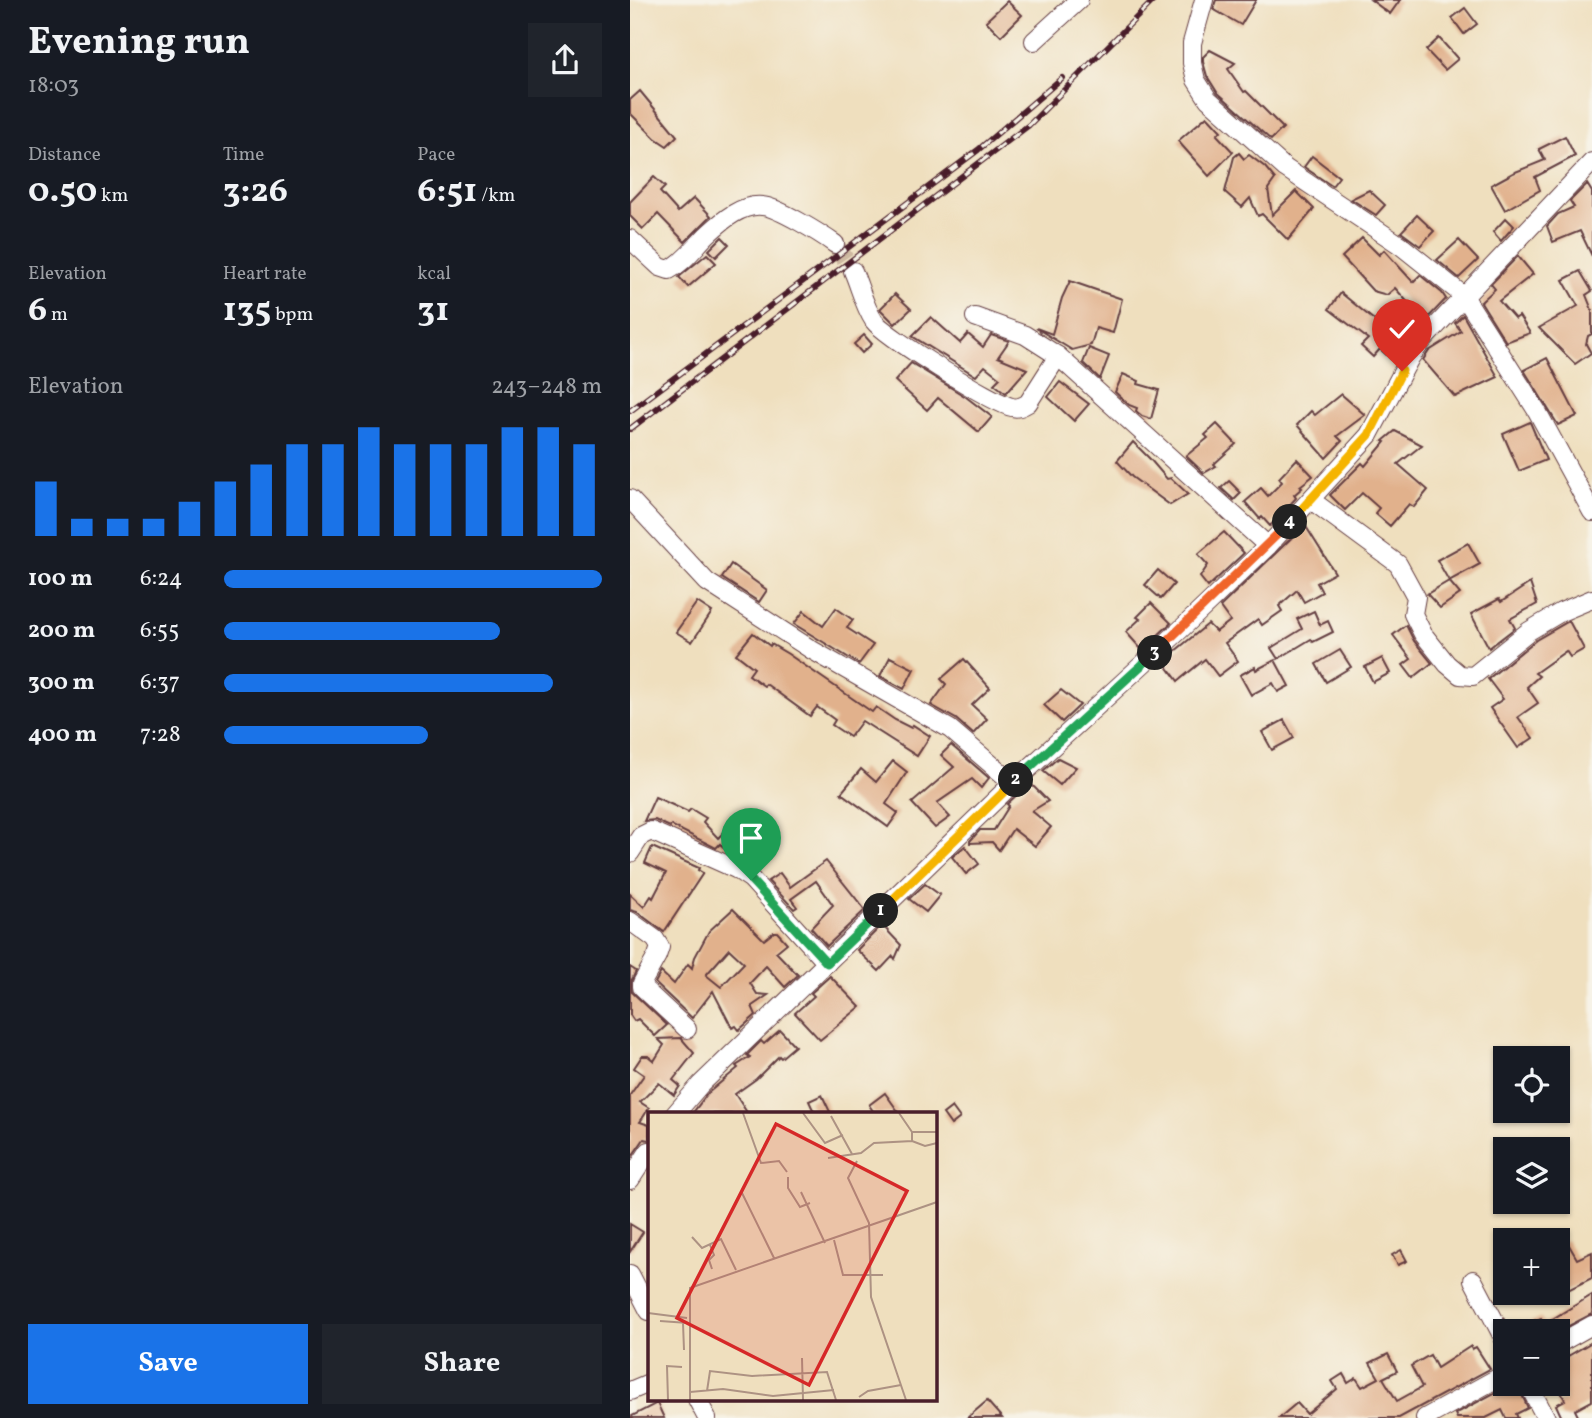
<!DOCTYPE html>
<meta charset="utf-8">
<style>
body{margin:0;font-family:Vollkorn,serif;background:#20242c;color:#f1f3f6;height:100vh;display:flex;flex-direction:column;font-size:26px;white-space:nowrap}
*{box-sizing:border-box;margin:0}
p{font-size:23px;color:#9ea1a6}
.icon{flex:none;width:38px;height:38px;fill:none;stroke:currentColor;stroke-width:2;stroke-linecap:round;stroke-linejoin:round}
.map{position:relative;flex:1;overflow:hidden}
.side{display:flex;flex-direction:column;background:#171b24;width:630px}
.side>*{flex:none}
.controls{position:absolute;left:863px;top:1046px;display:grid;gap:14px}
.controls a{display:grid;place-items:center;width:77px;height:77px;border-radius:0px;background:#171b24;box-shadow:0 2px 5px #0004;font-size:35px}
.pin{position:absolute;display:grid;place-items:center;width:60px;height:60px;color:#fff;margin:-72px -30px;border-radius:50% 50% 50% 0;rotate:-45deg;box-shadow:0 0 7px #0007}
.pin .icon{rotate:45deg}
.km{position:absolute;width:35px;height:35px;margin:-18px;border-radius:50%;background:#222;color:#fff;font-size:19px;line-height:35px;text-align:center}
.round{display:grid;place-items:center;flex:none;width:74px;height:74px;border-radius:0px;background:#20242c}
.summary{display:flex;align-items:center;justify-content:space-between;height:119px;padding:0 28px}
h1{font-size:38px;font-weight:700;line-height:52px}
.stats{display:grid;grid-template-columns:repeat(3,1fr);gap:10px;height:119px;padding:7px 28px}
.stats div{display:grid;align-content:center}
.stats b{font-size:35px;font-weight:700}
.stats small{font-size:19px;font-weight:400}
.stats p{font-size:19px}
.chart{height:196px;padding:14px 28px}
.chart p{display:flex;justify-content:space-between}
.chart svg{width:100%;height:126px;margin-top:7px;stroke:#1a73e8;stroke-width:6}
.button{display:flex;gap:14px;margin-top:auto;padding:14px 28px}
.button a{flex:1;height:80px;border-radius:0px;background:#1a73e8;color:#fff;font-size:28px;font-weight:700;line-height:80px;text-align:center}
.button a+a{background:#20242c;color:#f1f3f6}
ul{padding:0 28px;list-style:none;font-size:23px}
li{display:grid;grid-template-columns:112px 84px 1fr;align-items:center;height:52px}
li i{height:18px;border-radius:9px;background:#1a73e8}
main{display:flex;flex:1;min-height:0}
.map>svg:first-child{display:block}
.building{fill:#e1b18c;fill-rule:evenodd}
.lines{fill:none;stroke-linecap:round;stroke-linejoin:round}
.minor-tunnel{stroke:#ceb9a1;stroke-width:18;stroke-dasharray:18 9;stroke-linecap:butt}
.minor-casing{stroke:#633c41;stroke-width:20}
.minor{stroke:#fff;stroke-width:18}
.rail-casing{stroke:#4a1f2b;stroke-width:6}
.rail{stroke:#f7f3e8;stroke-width:3.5;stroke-dasharray:10;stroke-linecap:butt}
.split-1-casing{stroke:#fff;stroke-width:14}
.split-2-casing{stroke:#fff;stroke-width:14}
.split-3-casing{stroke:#fff;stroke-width:14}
.split-4-casing{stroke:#fff;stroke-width:14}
.split-5-casing{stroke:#fff;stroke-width:14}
.split-1{stroke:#22a559;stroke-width:9}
.split-2{stroke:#f5b400;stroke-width:9}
.split-3{stroke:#22a559;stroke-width:9}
.split-4{stroke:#f0652b;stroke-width:9}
.split-5{stroke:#f5b400;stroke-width:9}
.inset-road{fill:none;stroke:#ad9283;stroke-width:2}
.view{fill:#d62828;fill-opacity:0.15;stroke:#d62828;stroke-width:3.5}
.inset-edge{fill:none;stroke:#4a1f2b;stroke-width:3.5}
</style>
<main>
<section class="side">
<div class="summary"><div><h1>Evening run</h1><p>18:03</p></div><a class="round"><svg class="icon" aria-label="share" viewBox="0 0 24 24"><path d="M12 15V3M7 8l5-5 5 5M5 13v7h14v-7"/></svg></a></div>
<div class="stats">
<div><p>Distance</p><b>0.50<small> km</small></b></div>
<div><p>Time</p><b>3:26</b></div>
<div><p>Pace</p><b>6:51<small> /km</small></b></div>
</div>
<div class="stats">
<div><p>Elevation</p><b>6<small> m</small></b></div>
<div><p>Heart rate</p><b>135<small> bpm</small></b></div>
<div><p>kcal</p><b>31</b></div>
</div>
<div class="chart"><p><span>Elevation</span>243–248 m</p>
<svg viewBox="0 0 160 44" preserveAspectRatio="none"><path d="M5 44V25M15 44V38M25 44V38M35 44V38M45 44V32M55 44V25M65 44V19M75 44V12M85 44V12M95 44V6M105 44V12M115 44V12M125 44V12M135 44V6M145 44V6M155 44V12"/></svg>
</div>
<ul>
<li><b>100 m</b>6:24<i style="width:100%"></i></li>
<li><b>200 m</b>6:55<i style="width:73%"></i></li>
<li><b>300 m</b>6:37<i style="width:87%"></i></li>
<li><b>400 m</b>7:28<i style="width:54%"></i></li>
</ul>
<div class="button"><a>Save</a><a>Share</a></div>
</section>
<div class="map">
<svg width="962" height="1418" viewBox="0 0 962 1418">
<rect width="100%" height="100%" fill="#f7f3e8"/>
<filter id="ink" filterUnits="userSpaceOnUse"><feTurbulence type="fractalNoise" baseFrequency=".0143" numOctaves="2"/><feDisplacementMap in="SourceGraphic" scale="14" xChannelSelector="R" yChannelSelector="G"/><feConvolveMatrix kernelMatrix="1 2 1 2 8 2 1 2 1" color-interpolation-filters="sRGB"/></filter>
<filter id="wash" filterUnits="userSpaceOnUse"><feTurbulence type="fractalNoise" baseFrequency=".00686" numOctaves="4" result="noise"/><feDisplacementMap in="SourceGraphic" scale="28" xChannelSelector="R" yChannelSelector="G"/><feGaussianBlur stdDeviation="1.57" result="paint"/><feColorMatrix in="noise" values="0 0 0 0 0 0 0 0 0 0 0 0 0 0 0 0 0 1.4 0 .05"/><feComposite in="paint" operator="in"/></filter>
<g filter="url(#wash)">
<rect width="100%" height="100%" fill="#efdfbe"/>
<g id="blocks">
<!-- building -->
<g class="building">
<polygon points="586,0 626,0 611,25 583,9"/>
<polygon points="741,0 770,0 760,14"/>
<polygon points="377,1 392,15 371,36 356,21"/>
<polygon points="835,8 847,24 834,34 822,18"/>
<polygon points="809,38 828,59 815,70 796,50"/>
<polygon points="580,50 605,63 598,69 614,92 616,91 653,128 641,140 587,92 577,76 573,62 573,57"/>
<polygon points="10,91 47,136 37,146 25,138 0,113 0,100"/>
<polygon points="577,116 591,131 587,135 603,152 579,176 548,141"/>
<polygon points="935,136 945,156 905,177 910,190 875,210 861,185 883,173 915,160 909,149"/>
<polygon points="609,153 614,159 619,155 635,167 645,179 638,189 642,215 666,191 684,209 658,240 632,214 628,216 620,198 612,207 595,192 604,157"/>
<polygon points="682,156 709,177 702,186 674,167"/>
<polygon points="24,177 35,187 30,192 48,212 64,198 81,216 55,242 28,214 13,229 0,216 0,202"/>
<polygon points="957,184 962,192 962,256 950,231 923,242 917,226 928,214 944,207 940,201"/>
<polygon points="739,190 755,205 746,215 721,199"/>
<polygon points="787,215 804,231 790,246 771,232"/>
<polygon points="876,218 884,226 871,241 863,232"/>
<polygon points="92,237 99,244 86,257 79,250"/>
<polygon points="732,238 749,255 754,250 783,282 790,275 812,293 816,299 772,345 774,347 763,361 750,349 743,357 731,346 738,339 699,309 711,293 755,329 781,306 765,288 757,295 743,291 712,257"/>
<polygon points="829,240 848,260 829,278 807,260"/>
<polygon points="77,254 86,263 58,287 49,277"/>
<polygon points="888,256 903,274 869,301 885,319 889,316 900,333 876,342 851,302 865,289 861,284"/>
<polygon points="950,271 962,291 956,295 962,310 962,334 958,336 956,344 961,353 945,364 909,328 948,306 933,280"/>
<polygon points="440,281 492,299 483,333 466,328 461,345 442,350 406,328 422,334 432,298"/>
<polygon points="265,294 281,309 265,324 250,309"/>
<polygon points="833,315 868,377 825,397 793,360 799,351 831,331 825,323"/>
<polygon points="301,317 330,343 338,334 353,347 361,335 379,341 368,357 397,369 376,393 364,384 370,378 355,366 346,376 282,336"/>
<polygon points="234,335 242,344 232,353 224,344"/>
<polygon points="459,348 479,356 470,379 453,363"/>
<polygon points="917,358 947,416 928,425 894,370"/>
<polygon points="281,363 336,397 362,417 349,432 308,398 297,410 265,381"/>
<polygon points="493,374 509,381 508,384 529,390 521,419 512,416 506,411 507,408 499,405 485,392"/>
<polygon points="430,382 459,404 444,421 418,397"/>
<polygon points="711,394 735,415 707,436 712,441 696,458 667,425 681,411 685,415"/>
<polygon points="900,422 916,460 889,471 873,434"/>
<polygon points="587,424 606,444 584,464 586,466 574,473 556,456 578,438 575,435"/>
<polygon points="765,431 792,445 768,464 798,490 784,507 779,504 760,526 745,513 749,508 732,493 715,510 700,495 732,463 735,466 755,442 753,441"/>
<polygon points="503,442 520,459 537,479 541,478 558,494 540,505 502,477 487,461"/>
<polygon points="667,459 683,476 670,486 672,488 664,495 666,498 640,526 632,517 630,519 615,502 631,488 638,496 652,482 649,478"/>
<polygon points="599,481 611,493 604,500 591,488"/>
<polygon points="675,525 705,573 687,583 692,592 674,602 667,590 649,606 652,611 632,625 628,619 595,643 608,661 588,676 575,659 548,681 533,661 578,624 586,632 600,621 590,607"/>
<polygon points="594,532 614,553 578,587 570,577 578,565 568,554"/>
<polygon points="838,543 850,564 819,581 807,560"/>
<polygon points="101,564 137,590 129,602 92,578"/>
<polygon points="528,570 544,584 531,599 515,585"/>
<polygon points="819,581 830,594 810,608 797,594"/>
<polygon points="900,583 907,604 880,619 885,628 859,648 841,614 869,599 871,602"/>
<polygon points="67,602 82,612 62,642 46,632"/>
<polygon points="521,603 541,623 512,650 496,632 510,619 507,617"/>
<polygon points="206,608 223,620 217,628 243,645 229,664 164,624 174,611 193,626"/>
<polygon points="684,611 690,625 698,621 703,632 683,642 681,639 648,659 641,648 672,629 667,619"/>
<polygon points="939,621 954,649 940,657 936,651 905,673 909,676 897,687 908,703 888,717 903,738 888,748 860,708 873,699 858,679 906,640"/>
<polygon points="776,625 784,641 802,663 783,678 773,665 781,659 763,635"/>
<polygon points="123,633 140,646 141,644 158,654 242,712 246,707 265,720 281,728 283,725 300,736 287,756 232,721 220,737 202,725 205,720 187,707 180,716 136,684 134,686 119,675 124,668 106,654"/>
<polygon points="710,650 721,667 696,682 686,664"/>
<polygon points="260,657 284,669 274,689 250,676"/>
<polygon points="752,658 760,673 743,682 735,667"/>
<polygon points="334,659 360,688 342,705 357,719 343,734 326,719 301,705 316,684 311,679"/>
<polygon points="645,660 659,686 648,692 643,683 621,695 610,675 625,667 626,670"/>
<polygon points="431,690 450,705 432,722 414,705"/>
<polygon points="654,720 664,738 642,750 632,732"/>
<polygon points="321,745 359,778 351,788 342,779 307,803 320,817 305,828 282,803 324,767 311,755"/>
<polygon points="428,758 446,767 430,785 413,771"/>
<polygon points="263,761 277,772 256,804 268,813 258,827 211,793 231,769 246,782"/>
<polygon points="400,783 418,801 402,811 421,827 405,846 383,829 369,850 362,842 340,843 340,841 350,830 364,830 379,806 377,804"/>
<polygon points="25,797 58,812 61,809 76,818 73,822 88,838 102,824 109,832 104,837 112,845 102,855 90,844 86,848 41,825 40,827 25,820 14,821"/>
<polygon points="335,846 349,864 336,874 322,857"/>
<polygon points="22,847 69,868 68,870 73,873 34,932 7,912 0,910 0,894 14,907 21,896 23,898 36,873 15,863"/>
<polygon points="196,861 235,910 197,946 181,928 203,905 186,881 161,899 167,907 164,909 138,881 150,873 160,887"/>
<polygon points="295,884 310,895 296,912 279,899"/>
<path d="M103 909 134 940 144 932H147L157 943 146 952 168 975 155 987 136 966 120 983 127 994 138 995 122 1006 126 1015 109 1030 106 1026 102 1028 83 991 62 1018 25 983 31 972 44 984 58 964 62 968 65 957 79 931ZM99 949 114 963 91 987 76 975Z"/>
<polygon points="252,925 271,945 265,959 263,956 249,971 227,950"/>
<polygon points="0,967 6,971 1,982 2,992 37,1025 25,1036 8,1019 4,1021 0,1015"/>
<polygon points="200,976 230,1007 190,1040 165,1013 184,996 181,993"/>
<polygon points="150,1030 165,1046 151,1058 149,1056 126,1079 105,1094 118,1114 62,1114 78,1093 108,1068 106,1066 120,1057 117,1055 131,1041 134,1044"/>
<polygon points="51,1038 64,1053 43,1080 50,1086 44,1095 29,1083 10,1102 19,1108 10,1122 19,1125 19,1140 14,1139 0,1159 0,1095 14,1075 4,1068 12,1056 18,1056 24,1061 34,1045 28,1039"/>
<polygon points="255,1093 270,1114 245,1114 239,1105"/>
<polygon points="192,1095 201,1114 185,1114 179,1101"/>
<polygon points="322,1107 330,1118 321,1125 313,1114"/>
<polygon points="0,1224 13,1232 0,1252"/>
<polygon points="936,1240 947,1259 962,1252 962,1278 928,1295 928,1244"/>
<polygon points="771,1250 777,1261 768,1265 762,1255"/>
<polygon points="962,1295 962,1314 927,1332 883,1332 882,1330 911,1318 914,1324"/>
<polygon points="962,1342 962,1401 945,1410 949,1418 932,1418 926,1405 935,1400 928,1386 928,1362"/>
<polygon points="841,1346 842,1349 846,1347 860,1369 769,1418 649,1418 667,1403 677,1414 707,1389 702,1381 713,1374 718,1383 726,1378 732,1387 749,1378 740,1363 758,1354 767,1371 753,1378 767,1401 792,1387 781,1366 800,1355 807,1368"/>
<polygon points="881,1384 887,1384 898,1408 886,1414 888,1418 876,1418 872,1410 856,1418 827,1418 825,1414"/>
<polygon points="357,1401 372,1418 337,1418"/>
<polygon points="27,1403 34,1418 0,1418 0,1417"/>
</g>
</g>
</g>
<g filter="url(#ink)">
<use href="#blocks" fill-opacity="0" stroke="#633c41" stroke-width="2"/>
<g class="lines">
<!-- minor-tunnel -->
<polyline class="minor-tunnel" points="205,244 223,271"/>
<defs>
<g id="minor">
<polyline points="574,0 562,43 562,63 566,80 578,99 655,168 770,245 834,296 907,411 962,512"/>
<polyline points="404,41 449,0"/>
<path d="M0 239 30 267 39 270C56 261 66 245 79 233 93 220 112 204 132 206 148 207 191 234 205 244"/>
<path d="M223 271C230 287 234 306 244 321 255 336 364 404 382 407 388 409 393 406 398 403L428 356"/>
<polyline points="345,317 395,335 428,356 638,546"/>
<polyline points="0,499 77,582 182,650 320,729 383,783"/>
<polyline points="681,500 768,564 786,597 783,614 793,634 817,664 830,675 843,676 899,631 931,612 962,599"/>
<polyline points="0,853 11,836 21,831 106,869 121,879 197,963"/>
<polyline points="0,921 25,939 30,947 27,956 12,983 12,987 57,1029"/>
<polyline points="45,1114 70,1085 383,783 550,630 638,546 739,435 780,358 793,340 962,162"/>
<polyline points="0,1180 19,1151"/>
<polyline points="0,1274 19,1311"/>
<polyline points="843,1280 875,1341"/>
<polyline points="928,1344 962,1325"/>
<polyline points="898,1384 916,1418"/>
<polyline points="0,1391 19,1383"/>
<polyline points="67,1399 77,1418"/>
<polyline points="795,1418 875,1374"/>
</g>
</defs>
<!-- minor casing -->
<use href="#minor" class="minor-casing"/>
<!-- minor -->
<use href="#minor" class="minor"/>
<defs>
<g id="rail">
<polyline points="0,411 348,150 432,78"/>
<polyline points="0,429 399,125 524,0"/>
</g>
</defs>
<!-- rail casing -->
<use href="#rail" class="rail-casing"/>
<!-- rail -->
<use href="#rail" class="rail"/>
</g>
</g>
<g class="lines" filter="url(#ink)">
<defs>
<polyline id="split-1" points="121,880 197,963 251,911"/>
<polyline id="split-2" points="251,911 386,780"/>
<polyline id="split-3" points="386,780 525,653"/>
<polyline id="split-4" points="525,653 660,522"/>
<polyline id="split-5" points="660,522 739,435 772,371"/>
</defs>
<!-- split-1 casing -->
<use href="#split-1" class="split-1-casing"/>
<!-- split-2 casing -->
<use href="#split-2" class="split-2-casing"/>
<!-- split-3 casing -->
<use href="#split-3" class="split-3-casing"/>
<!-- split-4 casing -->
<use href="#split-4" class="split-4-casing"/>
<!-- split-5 casing -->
<use href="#split-5" class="split-5-casing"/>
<!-- split-1 -->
<use href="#split-1" class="split-1"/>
<!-- split-2 -->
<use href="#split-2" class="split-2"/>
<!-- split-3 -->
<use href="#split-3" class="split-3"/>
<!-- split-4 -->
<use href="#split-4" class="split-4"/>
<!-- split-5 -->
<use href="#split-5" class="split-5"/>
</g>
<!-- overview -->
<g transform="translate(18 1112)">
<rect width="289" height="289" fill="#efdfbe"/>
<path class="inset-road" d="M95 1 113 51 131 49 139 60M155 1 177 31 195 23M183 4 204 42M264 20H289M264 29 277 34 289 31M180 46 213 41 226 31 264 29V20L251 1M209 49 200 66 221 111 223 185 258 288M140 65V76L152 95 162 91M93 79 126 146M153 80 177 131M44 125 54 136 73 127 88 158M186 128 195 163H235M62 133 66 143 61 148 64 157M0 201 39 206M12 209 40 211M35 211 36 238M154 246 155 288M59 279 62 259 104 264 179 260 188 288M42 280 75 277 125 284 186 278M211 285 220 279 253 273M20 288 19 254 34 255M42 288V176L289 90"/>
<path class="view" d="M128 12 259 79 161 273 29 206Z"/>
<rect width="289" height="289" class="inset-edge"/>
</g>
</svg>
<div class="controls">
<a><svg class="icon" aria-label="locate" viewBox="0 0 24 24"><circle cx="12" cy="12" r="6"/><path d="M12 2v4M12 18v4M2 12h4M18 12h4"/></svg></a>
<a><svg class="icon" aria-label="layers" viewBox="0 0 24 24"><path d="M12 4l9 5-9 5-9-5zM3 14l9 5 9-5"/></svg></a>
<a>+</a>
<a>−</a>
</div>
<div class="pin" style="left:121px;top:880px;background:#1e9e55"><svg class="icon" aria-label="arrive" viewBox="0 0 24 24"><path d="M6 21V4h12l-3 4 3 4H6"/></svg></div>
<div class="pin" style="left:772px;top:371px;background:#d93025"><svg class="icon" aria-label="check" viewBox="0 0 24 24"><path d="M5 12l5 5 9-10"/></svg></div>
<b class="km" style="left:251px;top:911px">1</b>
<b class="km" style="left:386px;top:780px">2</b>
<b class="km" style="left:525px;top:653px">3</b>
<b class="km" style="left:660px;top:522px">4</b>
</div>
</main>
